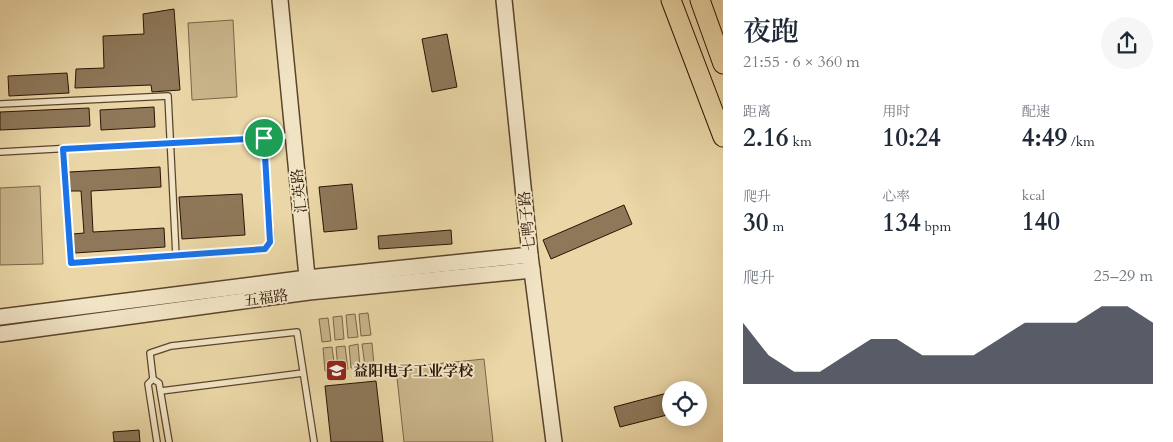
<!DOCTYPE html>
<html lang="zh">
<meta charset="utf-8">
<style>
body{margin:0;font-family:Cardo,"Noto Serif SC",serif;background:#f6f6f7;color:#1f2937;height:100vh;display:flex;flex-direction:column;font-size:19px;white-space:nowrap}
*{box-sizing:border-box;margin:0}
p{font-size:16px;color:#747a83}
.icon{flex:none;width:28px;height:28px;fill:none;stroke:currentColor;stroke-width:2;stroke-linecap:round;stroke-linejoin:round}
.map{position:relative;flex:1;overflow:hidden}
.drawer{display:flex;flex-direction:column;background:#fff;width:450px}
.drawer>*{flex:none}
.buttons{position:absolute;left:662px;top:381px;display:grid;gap:10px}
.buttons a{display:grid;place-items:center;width:45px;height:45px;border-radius:50%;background:#fff;box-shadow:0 2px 12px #0003;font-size:25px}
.pin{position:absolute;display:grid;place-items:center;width:42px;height:42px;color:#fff;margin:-21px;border:2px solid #fff;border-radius:50%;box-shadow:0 1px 5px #0007}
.round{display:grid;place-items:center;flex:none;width:52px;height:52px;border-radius:26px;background:#f6f6f7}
.overview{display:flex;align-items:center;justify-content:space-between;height:85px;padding:0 20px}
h1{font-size:28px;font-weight:600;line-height:38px}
.stats{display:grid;grid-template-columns:repeat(3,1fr);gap:8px;height:85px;padding:5px 20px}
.stats div{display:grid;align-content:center}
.stats b{font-size:25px;font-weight:600}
.stats small{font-size:14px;font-weight:400}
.stats p{font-size:14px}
.chart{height:140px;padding:10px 20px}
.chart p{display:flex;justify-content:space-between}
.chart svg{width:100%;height:90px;margin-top:5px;fill:#111827;opacity:.7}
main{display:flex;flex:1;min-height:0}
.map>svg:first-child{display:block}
.green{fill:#cab58b;stroke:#7a6448}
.building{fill:#8e7859;stroke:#2b1306}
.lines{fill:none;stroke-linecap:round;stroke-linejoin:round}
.service-casing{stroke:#5b442e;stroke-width:8}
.tertiary-casing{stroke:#5b442e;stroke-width:18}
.primary-casing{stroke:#2b1306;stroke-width:21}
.service{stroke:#f1e4c5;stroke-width:5.5}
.tertiary{stroke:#f1e4c5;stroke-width:15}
.primary{stroke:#ead6a6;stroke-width:19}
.route-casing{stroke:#fff;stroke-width:10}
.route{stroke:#1a73e8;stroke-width:6}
.labels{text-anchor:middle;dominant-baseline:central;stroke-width:4;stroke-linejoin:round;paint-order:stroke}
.street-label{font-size:15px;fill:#2b1306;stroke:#f1e4c5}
.poi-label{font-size:15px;font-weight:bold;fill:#2b1306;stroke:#f1e4c5;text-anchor:start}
</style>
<main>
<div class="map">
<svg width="723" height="442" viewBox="0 0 723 442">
<rect width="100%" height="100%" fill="#ead6a6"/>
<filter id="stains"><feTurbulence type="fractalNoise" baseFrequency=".004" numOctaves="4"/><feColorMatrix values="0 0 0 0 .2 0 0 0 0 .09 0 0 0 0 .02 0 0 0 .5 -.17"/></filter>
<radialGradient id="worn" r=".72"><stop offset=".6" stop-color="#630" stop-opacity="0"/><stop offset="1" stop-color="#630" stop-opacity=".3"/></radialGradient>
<!-- green -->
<g class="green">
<polygon points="233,20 237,97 192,100 188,23"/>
<polygon points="40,186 43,264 0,265 0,188"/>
<polygon points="368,313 371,335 361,336 359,314"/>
<polygon points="355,314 358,337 348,338 346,315"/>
<polygon points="342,316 344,339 335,340 333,317"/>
<polygon points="328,318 331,341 322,342 319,319"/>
<polygon points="372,343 374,365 365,366 362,344"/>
<polygon points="358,344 360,367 351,368 349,346"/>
<polygon points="345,346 348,369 338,369 336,347"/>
<polygon points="332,347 335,370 325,371 323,348"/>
<polygon points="484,359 493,442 404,442 396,368"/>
</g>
<!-- building -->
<g class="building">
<polygon points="174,9 180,90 152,92 151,85 75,88 76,69 104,68 103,36 144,34 143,14"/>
<polygon points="447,34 457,87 432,92 422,39"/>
<polygon points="67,73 69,93 9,96 8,76"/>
<polygon points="154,107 155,127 101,130 100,110"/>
<polygon points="89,108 90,126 0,130 0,112"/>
<polygon points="160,167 161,187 91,191 93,232 164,228 165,247 75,253 73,234 84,233 81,191 70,191 69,172"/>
<polygon points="352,184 357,229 324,232 319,187"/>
<polygon points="242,194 245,235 182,239 179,197"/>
<polygon points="624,205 632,224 551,259 543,240"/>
<polygon points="451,230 452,244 379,249 378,236"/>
<polygon points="376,381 383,442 331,442 325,386"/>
<polygon points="671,392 671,414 620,427 614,407"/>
<polygon points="139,430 140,442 114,442 113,432"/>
</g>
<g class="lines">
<defs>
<g id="service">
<polyline points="0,104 168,96 176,256"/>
<polyline points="63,149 71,263 265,249 271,242 264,138"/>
<polyline points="0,152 292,136"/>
<polyline points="153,379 159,383 169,442"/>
<polyline points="161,391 303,373"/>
<polyline points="157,442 148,384 153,379 150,353 171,346 297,332 314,442"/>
</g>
<g id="tertiary">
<polyline points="280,0 308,287"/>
<polyline points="504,0 530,255 554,442"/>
<polyline points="0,317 307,278 530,255"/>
<polyline points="0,334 309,292 532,270"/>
</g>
<g id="primary">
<polyline points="671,0 723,137"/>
<polyline points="700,0 723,64"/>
</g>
</defs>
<!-- service casing -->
<use href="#service" class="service-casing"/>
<!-- tertiary casing -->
<use href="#tertiary" class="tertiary-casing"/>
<!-- primary casing -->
<use href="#primary" class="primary-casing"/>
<!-- service -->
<use href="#service" class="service"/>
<!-- tertiary -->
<use href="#tertiary" class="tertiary"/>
<!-- primary -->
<use href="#primary" class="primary"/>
</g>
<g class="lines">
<defs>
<polygon id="route" points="264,138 270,242 265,249 71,263 63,149"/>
</defs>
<!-- route casing -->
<use href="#route" class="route-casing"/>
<!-- route -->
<use href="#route" class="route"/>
</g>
<!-- icons -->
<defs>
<symbol id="school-square" viewBox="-11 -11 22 22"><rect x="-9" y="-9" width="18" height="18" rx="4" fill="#8f2418" stroke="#f1e4c5"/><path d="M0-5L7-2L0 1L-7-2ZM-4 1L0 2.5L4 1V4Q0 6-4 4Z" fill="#fff"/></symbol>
</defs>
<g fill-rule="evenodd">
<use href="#school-square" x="324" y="358" width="25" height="25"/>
</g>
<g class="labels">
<!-- street labels -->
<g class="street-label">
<text transform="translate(299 191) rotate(-96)">汇英路</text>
<text transform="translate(527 221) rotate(-96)">七鸭子路</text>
<text transform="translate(266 298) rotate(-8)">五福路</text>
</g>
<!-- poi labels -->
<g class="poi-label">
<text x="353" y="371">益阳电子工业学校</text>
</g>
</g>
<rect width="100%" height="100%" filter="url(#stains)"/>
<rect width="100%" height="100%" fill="url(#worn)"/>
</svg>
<div class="buttons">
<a><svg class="icon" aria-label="locate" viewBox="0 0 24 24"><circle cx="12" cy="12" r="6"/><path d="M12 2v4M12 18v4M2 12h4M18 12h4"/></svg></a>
</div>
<div class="pin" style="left:264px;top:138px;background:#1e9e55"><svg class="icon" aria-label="arrive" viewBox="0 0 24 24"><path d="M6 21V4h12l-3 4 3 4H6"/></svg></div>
</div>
<section class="drawer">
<div class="overview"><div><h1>夜跑</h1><p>21:55 · 6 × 360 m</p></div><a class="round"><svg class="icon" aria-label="share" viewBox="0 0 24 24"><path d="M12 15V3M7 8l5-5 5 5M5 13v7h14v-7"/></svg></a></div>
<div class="stats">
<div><p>距离</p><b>2.16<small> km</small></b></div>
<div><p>用时</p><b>10:24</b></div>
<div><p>配速</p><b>4:49<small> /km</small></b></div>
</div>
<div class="stats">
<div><p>爬升</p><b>30<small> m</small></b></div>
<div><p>心率</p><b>134<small> bpm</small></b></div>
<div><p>kcal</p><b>140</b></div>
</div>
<div class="chart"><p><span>爬升</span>25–29 m</p>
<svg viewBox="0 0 160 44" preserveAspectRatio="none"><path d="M0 44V14L10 30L20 38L30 38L40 30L50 22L60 22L70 30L80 30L90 30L100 22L110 14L120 14L130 14L140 6L150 6L160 14V44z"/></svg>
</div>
</section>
</main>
